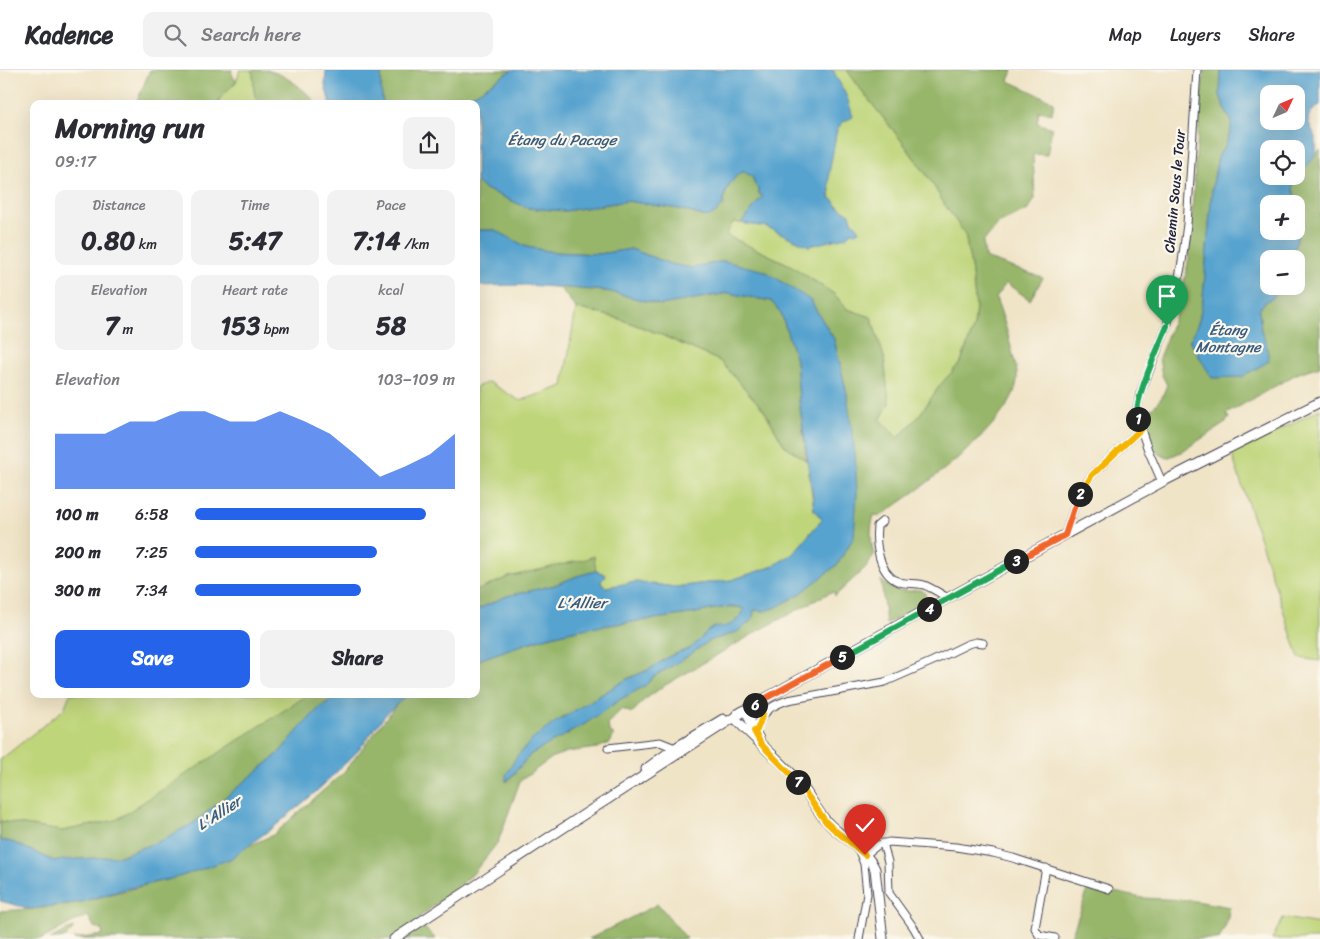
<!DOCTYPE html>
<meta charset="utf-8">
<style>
body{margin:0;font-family:Sriracha,sans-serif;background:#f2f2f3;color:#2b2b33;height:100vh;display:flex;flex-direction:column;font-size:19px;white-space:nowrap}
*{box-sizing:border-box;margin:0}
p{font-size:16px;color:#7c7c81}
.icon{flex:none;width:28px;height:28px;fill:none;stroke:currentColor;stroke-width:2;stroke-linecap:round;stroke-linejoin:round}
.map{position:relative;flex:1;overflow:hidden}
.drawer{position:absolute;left:30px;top:30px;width:450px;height:598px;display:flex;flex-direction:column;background:#fff;border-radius:10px;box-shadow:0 5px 20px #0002}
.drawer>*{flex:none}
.needle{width:32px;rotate:46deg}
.tools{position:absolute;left:1260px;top:15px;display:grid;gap:10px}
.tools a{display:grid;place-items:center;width:45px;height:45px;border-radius:10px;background:#fff;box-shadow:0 5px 20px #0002;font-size:25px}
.pin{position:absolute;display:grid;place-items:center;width:42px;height:42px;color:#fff;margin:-51px -21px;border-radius:50% 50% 50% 0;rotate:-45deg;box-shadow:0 0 5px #0007}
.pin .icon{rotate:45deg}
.km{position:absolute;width:25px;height:25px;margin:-12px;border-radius:50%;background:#222;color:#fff;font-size:14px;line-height:25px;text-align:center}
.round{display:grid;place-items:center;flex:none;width:52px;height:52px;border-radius:10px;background:#f2f2f3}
.headline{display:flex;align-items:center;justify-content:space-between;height:85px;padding:0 25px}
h1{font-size:28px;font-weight:800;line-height:38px}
.figures{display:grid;grid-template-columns:repeat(3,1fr);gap:8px;height:85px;padding:5px 25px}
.figures div{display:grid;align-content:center;border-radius:10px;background:#f2f2f3;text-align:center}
.figures b{font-size:25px;font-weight:800}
.figures small{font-size:14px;font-weight:400}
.figures p{font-size:14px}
.chart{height:140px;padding:10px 25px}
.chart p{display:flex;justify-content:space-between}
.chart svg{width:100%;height:90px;margin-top:5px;fill:#2563eb;opacity:.7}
.cta{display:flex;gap:10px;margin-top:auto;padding:10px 25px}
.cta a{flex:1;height:58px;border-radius:10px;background:#2563eb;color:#fff;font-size:20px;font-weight:800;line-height:58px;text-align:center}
.cta a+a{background:#f2f2f3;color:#2b2b33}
ul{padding:0 25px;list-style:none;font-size:16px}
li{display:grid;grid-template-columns:80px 60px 1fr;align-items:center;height:38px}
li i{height:12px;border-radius:6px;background:#2563eb}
header{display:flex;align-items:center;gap:30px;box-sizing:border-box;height:70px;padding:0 25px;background:#fff;border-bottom:1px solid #e1e1e2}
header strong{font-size:24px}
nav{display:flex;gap:28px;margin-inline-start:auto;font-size:18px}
.search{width:350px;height:45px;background:#f2f2f3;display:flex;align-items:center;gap:12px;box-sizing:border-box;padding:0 18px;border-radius:10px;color:#7c7c81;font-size:19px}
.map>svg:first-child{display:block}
.green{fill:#bfd57a;stroke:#707c5a}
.forest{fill:#97b66a;stroke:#5c6c52}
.water{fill:#56a3cf;stroke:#3c6285;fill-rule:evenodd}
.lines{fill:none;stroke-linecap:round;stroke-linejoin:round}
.minor-casing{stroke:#413f50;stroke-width:9}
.tertiary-casing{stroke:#413f50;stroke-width:11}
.minor{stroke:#fff;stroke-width:7}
.tertiary{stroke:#fff;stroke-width:9}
.split-1-casing{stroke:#fff;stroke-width:10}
.split-2-casing{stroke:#fff;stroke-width:10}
.split-3-casing{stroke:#fff;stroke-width:10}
.split-4-casing{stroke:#fff;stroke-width:10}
.split-5-casing{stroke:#fff;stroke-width:10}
.split-6-casing{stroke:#fff;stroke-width:10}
.split-7-casing{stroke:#fff;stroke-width:10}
.split-8-casing{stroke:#fff;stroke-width:10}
.split-1{stroke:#22a559;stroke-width:6}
.split-2{stroke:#f5b400;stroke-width:6}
.split-3{stroke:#f0652b;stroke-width:6}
.split-4{stroke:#22a559;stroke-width:6}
.split-5{stroke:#22a559;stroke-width:6}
.split-6{stroke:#f0652b;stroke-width:6}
.split-7{stroke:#f5b400;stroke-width:6}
.split-8{stroke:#f5b400;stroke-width:6}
.labels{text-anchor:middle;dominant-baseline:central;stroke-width:4.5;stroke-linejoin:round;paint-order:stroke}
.street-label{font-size:14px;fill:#22223b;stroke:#fbf7ec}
.water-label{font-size:15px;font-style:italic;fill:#395c7e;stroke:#fbf7ec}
</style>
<header>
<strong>Kadence</strong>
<div class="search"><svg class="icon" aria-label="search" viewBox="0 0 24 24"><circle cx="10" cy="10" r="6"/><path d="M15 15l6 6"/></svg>Search here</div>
<nav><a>Map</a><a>Layers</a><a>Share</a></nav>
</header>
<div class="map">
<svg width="1320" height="869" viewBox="0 0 1320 869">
<rect width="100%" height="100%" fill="#fbf7ec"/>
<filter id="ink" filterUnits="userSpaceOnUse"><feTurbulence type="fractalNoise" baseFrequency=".02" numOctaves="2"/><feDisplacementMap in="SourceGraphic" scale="10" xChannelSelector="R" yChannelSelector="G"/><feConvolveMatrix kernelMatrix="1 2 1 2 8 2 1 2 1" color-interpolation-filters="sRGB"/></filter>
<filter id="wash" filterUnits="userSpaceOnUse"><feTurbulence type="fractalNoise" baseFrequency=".0096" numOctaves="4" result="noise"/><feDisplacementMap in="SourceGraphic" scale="20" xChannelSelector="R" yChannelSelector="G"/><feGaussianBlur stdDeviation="1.12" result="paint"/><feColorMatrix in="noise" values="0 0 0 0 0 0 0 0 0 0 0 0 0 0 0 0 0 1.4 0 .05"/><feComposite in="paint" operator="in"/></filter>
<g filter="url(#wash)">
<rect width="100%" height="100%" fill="#f0e4c7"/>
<!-- green -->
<g class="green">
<path d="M240 0H251C255 7 253 13 254 21 255 25 257 30 258 34H218L221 27 236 12Z"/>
<polygon points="833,0 847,0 865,25 901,70 931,111 945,135 965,164 971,196 976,237 974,257 961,292 941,314 918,347 898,368 880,350 889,333 884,287 871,247 847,239 834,224 790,195 725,165 733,152 767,157 809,176 843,167 858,157 852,151 850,144 842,140 831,129 828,104 837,59 843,52"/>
<polygon points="576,238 617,248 657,263 720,291 764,340 784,375 807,391 814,440 822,449 793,484 771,497 731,510 675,517 636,512 606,517 602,515 601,511 605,504 596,501 476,532 476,317 489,312 520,331 563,316"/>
<polygon points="1320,339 1320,591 1299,588 1232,385"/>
<polygon points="70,624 331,624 198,741 0,770 0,690 64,639"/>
<polygon points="1283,848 1320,854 1319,869 1272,869"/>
</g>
<!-- forest -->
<g class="forest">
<polygon points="150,0 233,0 231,2 236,12 221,27 218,34 136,34"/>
<path d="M251 0C256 0 262 0 267 0 287 5 303 18 317 34H258C256 30 255 25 254 21 253 13 255 7 251 0Z"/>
<polygon points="381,0 512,0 478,22 463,28 460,34 383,34 381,19"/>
<path d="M847 0H1013L1009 11 1054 32 1052 44 1039 41 1037 53 1052 58 1047 85 1033 84 1035 129 1028 140 998 154 983 172 985 188 1043 208 1030 230 1006 213 996 228C1003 247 1009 266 1013 286 1015 292 1017 299 1017 305 1021 349 915 423 880 446L874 445C870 459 870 471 874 485L865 498 835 526 834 522 829 523 760 560 662 617 643 631 632 643 622 639 608 653 609 661 614 665 610 673 597 678 567 682 553 687 520 711 498 772 472 805 416 850 436 869H74L103 865 102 860 94 857 88 846 73 852 42 869H0V841L31 839 81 832 184 805 273 765 343 703 405 624H476V591C511 578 546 566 582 559 620 553 658 549 696 543 708 541 733 533 744 539L743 544 731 555 707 562 691 578 670 586 648 600 627 609 554 653 507 712 531 684 585 654 621 629 645 616 653 607 682 590 709 571 725 566 753 547 754 540 763 541 800 524 837 495 847 324 834 269 810 230 724 191 692 198 670 194 631 179 599 184 553 182 527 177 495 160H476V112L483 118 528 138 565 141 627 131 679 139 706 147 723 136C725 121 731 106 745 101L750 105 752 106 755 115 759 119V124L763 126 741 153 733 152 726 165 790 195 834 224 847 239 871 247 884 287 889 334 880 350 898 368 918 347 941 314 961 292 974 257 976 237 971 196 965 164 945 135 931 111 901 70 865 25Z"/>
<path d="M1204 0H1221L1220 25 1226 42 1232 52 1230 63 1225 76 1218 86 1212 119 1203 228 1199 251 1190 271 1266 272 1261 261 1259 239 1265 232 1273 228 1280 216H1296V189H1291L1297 169 1296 134C1296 128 1293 124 1292 118 1291 106 1300 103 1307 95 1311 90 1315 84 1320 80V296L1298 303 1226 344 1229 348 1224 354 1181 382 1167 388C1164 386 1159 384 1156 382 1149 374 1143 351 1144 342L1153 338 1162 327 1167 315 1162 305 1159 288 1173 251 1182 222 1189 188 1196 86Z"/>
<polygon points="559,217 607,221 661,235 728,223 771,231 781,243 796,290 799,330 807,391 784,375 764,340 720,291 657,263 617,248 576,238"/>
<polygon points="594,486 596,501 577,506 555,515 507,526 476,540 476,521 508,507 586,489"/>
<path d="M881 510C888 519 900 521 911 521 915 520 920 519 923 521 927 525 926 529 924 533L886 554Z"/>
<polygon points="309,624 339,624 319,638 277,685 195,752 160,771 120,786 54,791 12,772 0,770 0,751 62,761 116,750"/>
<polygon points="1088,820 1119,823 1142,828 1189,830 1230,837 1227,852 1219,869 1070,869"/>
<polygon points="658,834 687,869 589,869"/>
<path d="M74 858C66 869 63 869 50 869L65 861Z"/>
</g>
<!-- water -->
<g class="water">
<polygon points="326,0 381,0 381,19 383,34 330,34 325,15"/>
<polygon points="512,0 754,0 755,3 760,3 768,0 833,0 847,27 853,47 843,52 837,59 829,104 830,128 835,131 837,136 850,144 852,151 858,157 859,161 855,163 851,162 846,167 809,176 767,157 741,153 763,126 759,124 759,119 755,115 752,106 745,103 745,101 738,104 729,115 725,123 723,135 716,143 706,147 679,139 627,131 565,141 528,138 483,118 476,112 476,34 460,34 463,28 478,22"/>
<path d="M1221 0H1320V35C1296 50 1317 57 1316 76 1316 78 1316 82 1316 84 1312 92 1303 99 1296 105V79H1269V106H1295C1291 116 1294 122 1297 131L1296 134H1269V161H1296V155C1300 166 1294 178 1291 189H1269V216H1280L1273 228 1265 232 1259 239 1261 261 1266 272 1269 291 1242 307 1212 308 1190 271 1199 251 1203 228 1212 119 1218 86 1225 76 1230 63 1232 52 1226 42 1220 25ZM1269 24H1296V51H1269Z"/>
<path d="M476 160H495L527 177 553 182 599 184 631 179 670 194 692 198 724 191 765 201 810 230 834 269 847 324 855 384 857 423 854 467 837 495 800 524 775 538 763 541 754 540 753 547 750 552 737 562 709 571 682 590 653 607 645 616 621 629 585 654 531 684 506 712V705L517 686 532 670 554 653 627 609 648 600 670 586 691 578 707 562 714 557C727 559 740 551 744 539 734 533 708 541 696 543 658 549 620 553 582 559 546 566 511 578 476 591V540L507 526 555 515 577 506 596 501 605 504 606 506 601 511 602 515 606 517 636 512 675 517 731 510 771 497 793 484 822 449 814 440 813 427 799 330 796 290 781 243 771 231 728 223 661 235 607 221 527 215 476 216Z"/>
<polygon points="339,624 408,624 386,644 357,682 317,721 275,756 230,789 179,807 125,819 81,832 31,839 0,831 0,770 12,772 54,791 120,786 160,771 195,752 277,685 301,657 319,638"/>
</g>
</g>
<g filter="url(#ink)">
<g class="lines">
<defs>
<g id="minor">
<polyline points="1162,412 1148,380 1136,345 1140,324 1167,256 1176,222 1182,192 1187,154 1197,0"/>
<path d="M883 451 877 456C875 474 879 503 897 511 905 515 915 512 924 515 932 518 941 524 948 528"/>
<polyline points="1065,465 1074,438 1082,420 1092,405 1141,359"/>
<path d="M751 663C759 658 758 653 763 646 768 637 779 633 788 630L885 612 933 591 968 574 976 572 983 573"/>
<polyline points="608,678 660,672 675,678 677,682"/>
<polyline points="883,773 888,792 889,823 914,858 920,869"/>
<polyline points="865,785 878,775 889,772 956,777 993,783 1013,788 1109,819"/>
<polyline points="1046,798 1035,858 1039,865 1055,868"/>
<polyline points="859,869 867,824 864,794 859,781"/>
</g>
<g id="tertiary">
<polyline points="741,642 745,640 747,642 754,661 759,669"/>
<path d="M737 644 735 648C755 671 780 689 800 713 810 726 817 742 829 754 843 768 867 781 875 799L883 869"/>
<polyline points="646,699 675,678 723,649"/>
<polyline points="394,869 577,749 755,634 948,528 1162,412 1320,332"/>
</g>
</defs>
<!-- minor casing -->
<use href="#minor" class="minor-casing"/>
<!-- tertiary casing -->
<use href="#tertiary" class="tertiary-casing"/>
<!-- minor -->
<use href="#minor" class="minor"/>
<!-- tertiary -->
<use href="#tertiary" class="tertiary"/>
</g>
</g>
<g class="lines" filter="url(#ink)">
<defs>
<path id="split-1" d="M1138 349C1132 332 1160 275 1167 256"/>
<polyline id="split-2" points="1080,424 1092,405 1141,359 1138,349"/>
<polyline id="split-3" points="1016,491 1065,465 1074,438 1080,424"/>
<polyline id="split-4" points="929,539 1016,491"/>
<polyline id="split-5" points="842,587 929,539"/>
<polyline id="split-6" points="755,635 755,634 842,587"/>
<polyline id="split-7" points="755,635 763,644 757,660 754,661 761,674 798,712"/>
<polyline id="split-8" points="798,712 826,752 837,762 865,785"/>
</defs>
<!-- split-1 casing -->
<use href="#split-1" class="split-1-casing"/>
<!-- split-2 casing -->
<use href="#split-2" class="split-2-casing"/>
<!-- split-3 casing -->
<use href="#split-3" class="split-3-casing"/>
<!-- split-4 casing -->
<use href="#split-4" class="split-4-casing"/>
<!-- split-5 casing -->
<use href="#split-5" class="split-5-casing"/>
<!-- split-6 casing -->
<use href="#split-6" class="split-6-casing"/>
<!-- split-7 casing -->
<use href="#split-7" class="split-7-casing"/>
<!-- split-8 casing -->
<use href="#split-8" class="split-8-casing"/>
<!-- split-1 -->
<use href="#split-1" class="split-1"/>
<!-- split-2 -->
<use href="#split-2" class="split-2"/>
<!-- split-3 -->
<use href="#split-3" class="split-3"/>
<!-- split-4 -->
<use href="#split-4" class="split-4"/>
<!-- split-5 -->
<use href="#split-5" class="split-5"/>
<!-- split-6 -->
<use href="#split-6" class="split-6"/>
<!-- split-7 -->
<use href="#split-7" class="split-7"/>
<!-- split-8 -->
<use href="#split-8" class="split-8"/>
</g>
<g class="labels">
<!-- street labels -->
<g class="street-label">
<text transform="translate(1175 121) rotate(-85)">Chemin Sous le Tour</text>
</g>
<!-- water labels -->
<g class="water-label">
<text x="562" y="70">Étang du Pacage</text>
<text x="1228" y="260">Étang<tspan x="1228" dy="17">Montagne</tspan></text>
<text x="582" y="533">L'Allier</text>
<text transform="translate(219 743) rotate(-33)">L'Allier</text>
</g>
</g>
</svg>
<div class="tools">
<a><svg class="needle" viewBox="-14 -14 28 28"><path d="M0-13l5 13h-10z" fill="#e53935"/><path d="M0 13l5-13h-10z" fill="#7c7c81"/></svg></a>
<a><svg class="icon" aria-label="locate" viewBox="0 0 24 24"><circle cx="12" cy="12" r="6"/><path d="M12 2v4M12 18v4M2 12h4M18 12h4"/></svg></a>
<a>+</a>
<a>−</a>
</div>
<div class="pin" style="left:1167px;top:256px;background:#1e9e55"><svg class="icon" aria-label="arrive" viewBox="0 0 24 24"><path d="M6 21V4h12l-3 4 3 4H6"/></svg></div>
<div class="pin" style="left:865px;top:785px;background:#d93025"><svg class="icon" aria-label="check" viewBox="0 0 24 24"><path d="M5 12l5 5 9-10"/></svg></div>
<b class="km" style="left:1138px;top:349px">1</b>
<b class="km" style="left:1080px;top:424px">2</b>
<b class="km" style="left:1016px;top:491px">3</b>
<b class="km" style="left:929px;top:539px">4</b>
<b class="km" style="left:842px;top:587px">5</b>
<b class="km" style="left:755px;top:635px">6</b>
<b class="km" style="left:798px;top:712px">7</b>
<section class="drawer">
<div class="headline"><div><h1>Morning run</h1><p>09:17</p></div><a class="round"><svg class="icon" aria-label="share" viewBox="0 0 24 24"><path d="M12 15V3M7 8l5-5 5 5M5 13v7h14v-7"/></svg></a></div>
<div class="figures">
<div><p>Distance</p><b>0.80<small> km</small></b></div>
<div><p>Time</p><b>5:47</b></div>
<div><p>Pace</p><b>7:14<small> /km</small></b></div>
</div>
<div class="figures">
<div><p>Elevation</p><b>7<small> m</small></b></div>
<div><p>Heart rate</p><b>153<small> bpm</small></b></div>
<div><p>kcal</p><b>58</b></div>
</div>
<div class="chart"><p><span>Elevation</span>103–109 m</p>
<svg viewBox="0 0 160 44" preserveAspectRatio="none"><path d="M0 44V17L10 17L20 17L30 11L40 11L50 6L60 6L70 11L80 11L90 6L100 11L110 17L120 27L130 38L140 33L150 27L160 17V44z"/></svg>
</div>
<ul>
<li><b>100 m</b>6:58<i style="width:89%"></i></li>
<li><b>200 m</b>7:25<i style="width:70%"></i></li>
<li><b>300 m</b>7:34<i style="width:64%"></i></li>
</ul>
<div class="cta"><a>Save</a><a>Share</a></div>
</section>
</div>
